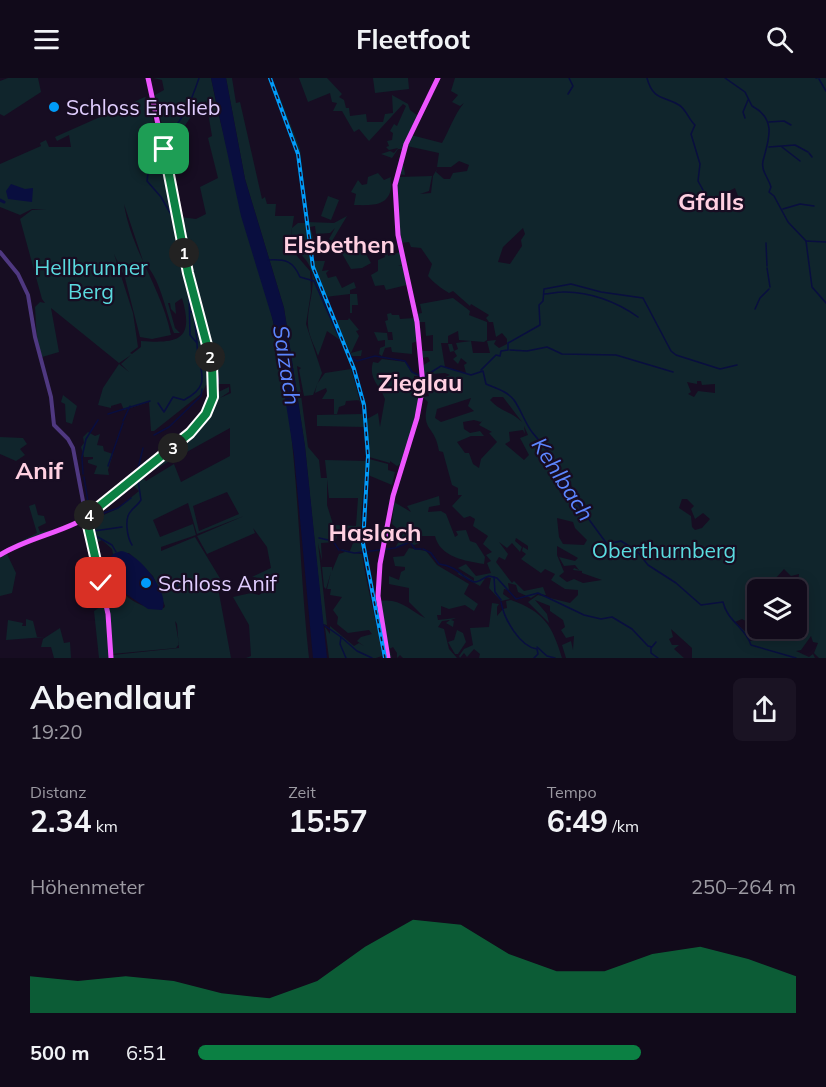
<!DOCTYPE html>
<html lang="de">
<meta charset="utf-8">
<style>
body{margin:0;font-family:Mulish,sans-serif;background:#1a1323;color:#f1f3f6;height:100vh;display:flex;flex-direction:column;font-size:22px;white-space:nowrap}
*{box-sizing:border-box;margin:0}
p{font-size:20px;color:#9c9aa2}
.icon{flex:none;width:33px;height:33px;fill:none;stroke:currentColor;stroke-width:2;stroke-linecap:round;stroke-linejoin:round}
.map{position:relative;height:580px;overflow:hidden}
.details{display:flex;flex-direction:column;background:#110a1a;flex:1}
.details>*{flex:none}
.buttons{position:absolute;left:747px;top:501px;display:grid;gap:12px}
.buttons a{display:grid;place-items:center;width:60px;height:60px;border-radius:9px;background:#110a1a;box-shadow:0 3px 15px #0003,0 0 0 2px #302b39;font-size:30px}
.pin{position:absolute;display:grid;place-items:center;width:51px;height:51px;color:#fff;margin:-26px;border-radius:12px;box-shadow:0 3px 9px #0006}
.km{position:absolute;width:30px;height:30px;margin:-15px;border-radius:50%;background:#222;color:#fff;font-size:16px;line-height:30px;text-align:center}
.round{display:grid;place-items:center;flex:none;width:63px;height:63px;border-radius:9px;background:#1a1323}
.headline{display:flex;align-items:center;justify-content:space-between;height:102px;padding:0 30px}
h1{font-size:33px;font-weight:700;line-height:45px}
.figures{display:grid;grid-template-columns:repeat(3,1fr);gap:9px;height:102px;padding:6px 30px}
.figures div{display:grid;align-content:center}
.figures b{font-size:30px;font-weight:700}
.figures small{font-size:16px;font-weight:400}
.figures p{font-size:16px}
.chart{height:168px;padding:12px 30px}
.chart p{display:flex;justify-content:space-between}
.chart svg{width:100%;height:108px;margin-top:6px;fill:#0b8043;opacity:.7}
ul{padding:0 30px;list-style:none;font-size:20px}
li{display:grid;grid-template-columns:96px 72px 1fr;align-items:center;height:45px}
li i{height:15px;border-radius:8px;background:#0b8043}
header{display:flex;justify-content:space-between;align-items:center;height:78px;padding:0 30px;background:#110a1a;font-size:27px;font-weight:700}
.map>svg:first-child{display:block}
.green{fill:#10252c;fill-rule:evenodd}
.water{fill:#090e3f}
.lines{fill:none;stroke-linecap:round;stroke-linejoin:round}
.stream{stroke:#090e3f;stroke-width:1.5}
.canal{stroke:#090e3f;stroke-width:3}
.minor{stroke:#4f3881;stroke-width:4}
.major{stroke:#e5f;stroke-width:5}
.rail-casing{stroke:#019bf8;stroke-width:4}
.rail{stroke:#170d22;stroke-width:1.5;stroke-dasharray:4.5;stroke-linecap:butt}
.route-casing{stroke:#fff;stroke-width:12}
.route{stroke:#0b8043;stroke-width:8}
.poi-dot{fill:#019bf8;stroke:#170d22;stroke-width:2}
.labels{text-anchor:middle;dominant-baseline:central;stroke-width:4.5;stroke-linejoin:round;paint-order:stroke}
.poi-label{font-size:21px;fill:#e1ceff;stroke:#170d22;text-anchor:start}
.park-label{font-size:21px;fill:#5adbdf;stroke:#170d22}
.water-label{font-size:22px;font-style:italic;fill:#5c86ff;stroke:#170d22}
.quarter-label{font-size:24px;font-weight:bold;fill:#ffd0e1;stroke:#170d22}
</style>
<header><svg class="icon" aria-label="menu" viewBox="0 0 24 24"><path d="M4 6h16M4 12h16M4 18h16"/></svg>Fleetfoot<svg class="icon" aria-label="search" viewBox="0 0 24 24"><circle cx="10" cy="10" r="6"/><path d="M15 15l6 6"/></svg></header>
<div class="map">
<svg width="826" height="580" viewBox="0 0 826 580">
<rect width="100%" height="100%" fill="#170d22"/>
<!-- green -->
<g class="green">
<polygon points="8,0 38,0 41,14 4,38 0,36 0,3"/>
<path d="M153 0H211C227 82 254 161 273 243 299 355 297 470 309 580H246L251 578 249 547 233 519 251 515 259 517 267 511V507L259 500 252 499 271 490 267 469 253 450 255 455 207 476 197 458 244 438 197 456 188 425 153 442 160 459 193 446 196 457 161 469V473L195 459 224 507 218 510 231 580H113V577L179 570 177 546 175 543 179 566 176 570 112 576 101 497 110 493C119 517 138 532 164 530L165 528 153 498 129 475 113 476 112 471 102 462 98 464 90 454V440L94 437 97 440 117 431 139 413 132 406 173 375V381L142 399 146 403 174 386 181 404 230 378V350L174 381 175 373 201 349 219 321 215 322 216 315 229 309V314L220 320 231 315 230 306H218L211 267 180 139 196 141 206 136 200 109 218 100 208 60 212 58 206 23 196 31 184 49 185 53 167 69 155 17 164 12 162 2ZM227 414 239 436 199 453 193 428Z"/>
<polygon points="226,0 232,0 236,25 240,24 262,121 265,119 267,126 276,126 275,138 294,138 290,163 297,178 310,193 311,214 306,246 322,295 313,317 304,318 299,292 301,290 297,288 308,369 319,382 321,400 327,400 327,427 337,459 335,464 321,465 322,483 318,465 327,547 323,546 305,369 284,230 245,101"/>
<polygon points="299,0 327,0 342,16 339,19 344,22 346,30 349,30 350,38 366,36 367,44 383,44 385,36 393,35 392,17 408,26 410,32 418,38 403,71 398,71 392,80 381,76 390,73 394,75 398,70 389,72 386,69 389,68 387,63 392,62 393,55 390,53 394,46 397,48 406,28 403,26 369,63 359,51 354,54 342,33 333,33 337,25 332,24 330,15 308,24"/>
<polygon points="373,0 408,0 409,11 375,15"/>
<path d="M455 0H826V580H819L814 575 818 565 813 564 811 558 801 572 796 573 809 579 813 576 815 580H692V570L671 551 673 559 669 561 672 567H679L674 571 684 580H566L562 567 571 563 573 572 574 558 566 560 561 552 565 549 563 542 550 533V528L535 522 547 536 549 545 528 524 538 517 570 525 578 517V512L565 511 551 502 555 496 545 491 541 495 521 481 526 476 522 473 523 469 528 472V468L516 460 515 463 522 469 520 474 512 465 507 470 499 464 508 476 505 482 499 479 496 484 512 505 514 503 524 513 543 509 546 517 537 516 531 520 518 514 516 507 508 505 509 512 504 511 503 516 510 521 501 523 489 510 491 500 486 499 480 508 458 496 459 494 474 503V500L458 490 466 486 476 498 491 495 487 485 491 483 486 477 492 474 483 466 488 458 473 448 475 441 470 438 464 440 452 428 462 417H458V410L452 407 443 374 439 373C435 346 420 354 428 324L423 319 429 318 426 308 429 312 436 303 450 297 445 295 432 296 434 293 425 298 422 288 430 283 428 279 421 280V273H433V257L426 258 425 244H419L417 236 422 235 420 226 453 220 470 233 469 237 487 244V262L484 264 459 262 458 253 448 258V265H438H441L445 289 466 295 464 287 467 285 461 280 458 286 453 281 457 278 454 273 450 274 448 266H452L454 273 458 271 456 265 471 263 473 275H490L487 263 496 262 494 266 499 270 507 266V261L502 255 496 259 493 244H489L486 240 489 237 471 226 470 228 453 213 449 215C442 211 433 204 428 198L432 186 421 170 411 169 409 164 401 165 396 133V111L399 99 432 98 429 113 420 116 431 115 433 98 437 91 436 94 444 101H450L453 95 467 93 469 87 459 83 451 89H437L439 75 407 68 402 79 405 97 399 96 411 57 442 65C450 51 454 37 464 25L460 28 452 24 458 17 451 13ZM735 110 738 118 742 119 733 130 731 126V130L727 132 724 124 727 114ZM523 150 525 156 521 162 522 168 510 186 498 184 503 169ZM697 303H701L702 307 715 306V315L698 313 694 319 688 316 691 314 687 304 697 306ZM493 319H503L522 344C512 334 501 334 490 322ZM471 320 468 328 474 333 441 344 435 340 437 331ZM474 342 481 344 483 342 479 347 492 354 489 355 497 364 481 381 479 390 473 386 469 375H465L457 364 471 358H484L480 353 470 355 464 351 463 344ZM524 348 528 357 520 360 529 377 524 382 505 366 510 363 509 354 523 352 525 356ZM546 374 553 378 558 401 565 398 570 403 574 416 569 420 560 415ZM682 421H687L694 428 691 431 695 441 703 435 710 441 702 450 695 452 692 449 691 438 679 430ZM557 440 573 444 575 450 587 462 584 467 563 466 559 459ZM557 468 578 480 575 483 559 479 564 488 575 487 579 492 574 490 573 492 582 493V495L602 502 583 505 574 501 567 504 559 498 564 494 557 477ZM784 491 791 498 799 496 798 504 801 502 805 508 800 513 797 508 795 511 796 550 758 551 760 555 769 552V559L750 563 749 557 735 544 742 541 757 549V513L754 500 758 511H794L788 501 778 503 776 500Z"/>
<polygon points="274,10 277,12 300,71 308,142 298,71"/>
<path d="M145 19 149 22 182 180 208 275 212 308 206 307 202 315 154 353H151L149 324 124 332 121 325 111 328V330L98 327 103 310 119 286 129 294 121 286 131 277 119 285 51 230 59 274 42 279 37 263 35 229 40 224 45 225 42 221 20 141 32 132 46 131H32L20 137 0 129V86L41 68 40 65 46 62 49 69H71L69 57 57 63 55 59ZM124 126 144 186C159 195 167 238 174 255H180L175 250 168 225H170L171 231 176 236 175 225 182 220C194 261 180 266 141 263V269L132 276 130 275 138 269 133 235 114 176 125 200 140 259 152 261 171 257C162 211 131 172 124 126Z"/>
<path d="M378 95 384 102 391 99C390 102 391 105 391 108 390 130 368 127 354 127L356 116 351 114 358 102 362 107 367 106 368 99Z"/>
<polygon points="328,118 339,122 331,142 321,138"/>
<polygon points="347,138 332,163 329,161 335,150 330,155 316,156 315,148 310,149 313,159 311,166 314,173 311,174 314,183 325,183 322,193 329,192 326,195 328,200 336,198 342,210 354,204 356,210 350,212 350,216 357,216 358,227 352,227 352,235 350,235 350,216 325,219 312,183 307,144 334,145"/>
<path d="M298 145H305L313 197 340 262 327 253 318 278C315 268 308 257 308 246 307 229 315 213 312 195 309 177 287 172 292 150Z"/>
<polygon points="343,161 356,169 342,168 342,171 362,169 371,185 362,190 351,191 337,167"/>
<polygon points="383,161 388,178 400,174 403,187 398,188 403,188 407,207 386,212 384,207 375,208 371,197 378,193 378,182 385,179 380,162"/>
<polygon points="391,235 392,237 399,237 400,241 415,240 418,263 412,265 412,276 392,274 391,269 385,270 382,278 379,276 380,270 385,268 385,262 378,263 374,254 387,255 388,262 393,262 392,254 388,254 385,243 388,242 387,236"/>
<polygon points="349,240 359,252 356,253 359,258 351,275 362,272 361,278 350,278 334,242 348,242"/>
<path d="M382 281 406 284 411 294 422 298H414L415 311 422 313 402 385 397 388 390 383V385L369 379 367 341 378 335 380 349 385 321C380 307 368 301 373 284L378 285Z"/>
<path d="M351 291C360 320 366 347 366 379L364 349 317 348V337L362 336 360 322 346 323 345 327 339 329 337 336H334V321H322L327 313 326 310 315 315 317 306 325 295Z"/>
<polygon points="63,317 77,328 72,346 66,344 65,326 61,324"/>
<polygon points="88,354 95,358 100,356 97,367 103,368 104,373 113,376 108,392 109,397 94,396 97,388 88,385 88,382 93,381 93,379 84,379 81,369 84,365 83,359"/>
<polygon points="0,359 23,360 27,366 20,371 25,377 16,383 0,376"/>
<polygon points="369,381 388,386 388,392 395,394 392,407 368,397"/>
<path d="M325 382 366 383 361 436 362 475 354 476H362C367 511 377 543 382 578L376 580H329L325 549 330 556V548L354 568 359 565 364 568 357 563 361 559 372 556 369 552 348 555 337 546 338 539 333 532 342 519 330 517 331 511H327L331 494 326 511 324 509 322 489H332V493L339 476 345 474 341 471 350 473 356 457 338 456 335 447 356 448 358 420H329Z"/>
<path d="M439 418 440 427 429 429 428 434 441 433 446 436 455 459 458 457 456 453 466 452 470 463 476 465 485 479 484 486C465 483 440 479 435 458H420V465L414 467 407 464 395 470 403 456 392 446 394 424 411 434 407 428Z"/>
<polygon points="35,426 38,437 44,438 46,445 38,449 40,454 52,452 0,474 37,455 29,428"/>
<path d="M409 470 426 473 437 487 469 506 464 516 478 526 474 533 465 527 449 531 441 528V537H437L438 542 456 540 451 542 454 543 453 549 446 545 450 542 442 543 438 549 444 551 449 571 457 580H403L400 577 397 580V575L393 569 389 571 392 580 390 578 381 523C400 520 409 532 425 540L409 524V510L389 506V498L399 502 401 494 405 492V489L395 488 393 479 404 478Z"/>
<polygon points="7,476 16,495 12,515 0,518 0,480"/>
<path d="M511 522C544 534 552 547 562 580H479L480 576 474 571 467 579 464 575 460 580 459 578 464 571 473 567 470 550 489 549 492 525 499 526 497 529V538L503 531 507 530 506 523Z"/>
<polygon points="102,528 105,530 110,580 99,580 94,533"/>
<polygon points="26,541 33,543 37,559 45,559 6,562 8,542 23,545 22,548 26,548"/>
<polygon points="60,550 64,565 70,564 71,580 54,580 51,569 41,569 43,561"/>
<polygon points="457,552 463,555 466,564 458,576 455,576 448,564 454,562"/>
</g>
<!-- water -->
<g class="water">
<polygon points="211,0 226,0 245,101 284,230 305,368 327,580 313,580 294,377 273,243 241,138"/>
<polygon points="11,106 25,111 33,110 32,124 8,121 6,113"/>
<path d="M121 473C139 475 171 516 162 532L148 531 119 511 109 482 113 476Z"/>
</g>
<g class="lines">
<!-- stream -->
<g class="stream">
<path d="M647 0C653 23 665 18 679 27 686 31 689 42 695 47L691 56 700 86 698 103 703 112"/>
<path d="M725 0 745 14 752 28C778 42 768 63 763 83 761 93 768 99 771 109L769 114 774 118 788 144 806 163 812 209 826 225"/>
<polyline points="816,0 817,0"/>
<polyline points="819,1 826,13"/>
<polyline points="568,16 573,8 569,0"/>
<polyline points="745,40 743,34 748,22"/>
<polyline points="769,44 784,43 791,47"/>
<path d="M164 61C183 43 191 24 199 0"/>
<polyline points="769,69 795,67 808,74"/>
<polyline points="782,69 800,83"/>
<polyline points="809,75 812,79"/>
<polyline points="703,114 708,123 715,122 727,130"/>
<polyline points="783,131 800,126 814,128"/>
<polyline points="806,163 826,164"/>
<polyline points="766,165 767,188"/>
<path d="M268 182C286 181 293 183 300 199L314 203 339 259"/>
<polyline points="767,190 770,209"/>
<path d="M544 216C550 216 556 214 562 214 589 213 617 224 638 239"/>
<polyline points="755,231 760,220 769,211"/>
<polyline points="190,233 194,236 197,264"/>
<polyline points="342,259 351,278"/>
<polyline points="510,272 527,273 547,269 562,276 616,277 673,294"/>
<polyline points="352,280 357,283 375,278 405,283 412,294 420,298"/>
<polyline points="481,292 496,277 500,278 501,273 508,272 508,265 540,247 539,227 543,223 544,211 571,206 601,214 643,220 671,273 676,277 720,291 737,287"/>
<path d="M425 298 441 288 471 297 483 293 486 306C495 310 507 313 514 322 521 332 525 345 532 354 543 368 553 375 556 393L564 399 567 407"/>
<path d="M158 325 164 334 173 319 184 322C215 306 197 292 197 265L190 257 189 216 172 138 161 119 147 103 150 81 160 67"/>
<polyline points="108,336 150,323"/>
<polyline points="123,343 130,328"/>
<polyline points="154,357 169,349 201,318 202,311"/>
<polyline points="108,388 123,345"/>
<polyline points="137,395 143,370"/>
<polyline points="83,396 82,379 86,361 98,342"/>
<polyline points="84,399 88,424"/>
<path d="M571 417 607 466 621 463 637 473 648 487 676 505 701 527 723 524C727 543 746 550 751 567L796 580"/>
<polyline points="89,430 90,433"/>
<polyline points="94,445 101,436 118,430 131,420"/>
<polyline points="319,460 333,463 339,472"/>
<path d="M132 467C127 459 124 440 131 433 135 428 138 427 141 422L138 402"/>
<path d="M423 471 431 475 439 486C459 488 464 503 475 504 480 504 484 499 489 498L497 500 516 521 538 515 584 537 601 541 612 539 632 551 648 568 652 569 656 564"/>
<polyline points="341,472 354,475"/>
<polyline points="116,474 112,467 96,458 94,453 122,449"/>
<polyline points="355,475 395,470 410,464 415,471 421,471"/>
<polyline points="494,499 495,514 501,522"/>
<polyline points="162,514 177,509 178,503"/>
<path d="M501 524C504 541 520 569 537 571L538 576 534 580"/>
<polyline points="324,547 341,559 340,566 346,580"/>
<polyline points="341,559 357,573 372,580"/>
<polyline points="537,569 547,578 555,580"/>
<polyline points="651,569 651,575 658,580"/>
</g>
<!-- canal -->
<polyline class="canal" points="0,122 4,124"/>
<!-- minor -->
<polyline class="minor" points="0,174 18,196 28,217 35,259 51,319 54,347 68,361 73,370 86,439"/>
<!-- major -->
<g class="major">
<polyline points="148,0 171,107"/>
<polyline points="86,439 108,536 111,580"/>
<path d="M0 477C24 462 51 457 76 445 95 436 110 419 127 407 166 377 224 347 215 290L188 195 170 104"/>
<polyline points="388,580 378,518 380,486 393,418 417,340 423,307 417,244 398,157 395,107 406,66 438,0"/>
</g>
<defs>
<polyline id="rail" points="270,0 298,76 313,189 354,291 364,327 368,378 363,465 385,580"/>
</defs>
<!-- rail casing -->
<use href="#rail" class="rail-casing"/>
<!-- rail -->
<use href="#rail" class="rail"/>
</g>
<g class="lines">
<defs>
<polyline id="route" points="101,505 86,439 190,355 206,336 213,319 212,286 188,195 164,71"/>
</defs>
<!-- route casing -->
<use href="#route" class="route-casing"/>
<!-- route -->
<use href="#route" class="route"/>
</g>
<!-- markers -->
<g class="poi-dot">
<circle cx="54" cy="29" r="6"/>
<circle cx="146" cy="505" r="6"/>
</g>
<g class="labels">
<!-- poi labels -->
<g class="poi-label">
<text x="66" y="29">Schloss Emslieb</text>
<text x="158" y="505">Schloss Anif</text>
</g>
<!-- park labels -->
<g class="park-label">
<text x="91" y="189">Hellbrunner<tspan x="91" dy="24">Berg</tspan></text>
<text x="664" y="472">Oberthurnberg</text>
</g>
<!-- water labels -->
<g class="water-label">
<text transform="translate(287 287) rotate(81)">Salzach</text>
<text transform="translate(563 401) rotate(57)">Kehlbach</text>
</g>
<!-- quarter labels -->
<g class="quarter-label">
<text x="711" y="123">Gfalls</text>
<text x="339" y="166">Elsbethen</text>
<text x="420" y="304">Zieglau</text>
<text x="39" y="392">Anif</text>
<text x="375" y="454">Haslach</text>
</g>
</g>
</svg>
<div class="buttons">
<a><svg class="icon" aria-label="layers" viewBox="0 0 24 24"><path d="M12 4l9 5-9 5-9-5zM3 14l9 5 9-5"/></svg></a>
</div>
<div class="pin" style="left:164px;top:71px;background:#1e9e55"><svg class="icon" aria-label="arrive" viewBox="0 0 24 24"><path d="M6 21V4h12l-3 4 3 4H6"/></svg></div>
<div class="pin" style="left:101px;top:505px;background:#d93025"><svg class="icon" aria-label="check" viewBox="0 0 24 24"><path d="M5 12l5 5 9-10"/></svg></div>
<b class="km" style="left:184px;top:175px">1</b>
<b class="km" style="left:210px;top:279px">2</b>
<b class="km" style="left:173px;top:370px">3</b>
<b class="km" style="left:89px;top:437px">4</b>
</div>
<section class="details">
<div class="headline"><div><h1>Abendlauf</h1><p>19:20</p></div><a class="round"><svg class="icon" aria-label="share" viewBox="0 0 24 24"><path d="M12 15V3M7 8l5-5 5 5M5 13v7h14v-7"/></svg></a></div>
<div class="figures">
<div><p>Distanz</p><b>2.34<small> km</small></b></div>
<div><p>Zeit</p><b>15:57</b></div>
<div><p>Tempo</p><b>6:49<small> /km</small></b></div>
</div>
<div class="chart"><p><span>Höhenmeter</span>250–264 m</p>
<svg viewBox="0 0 160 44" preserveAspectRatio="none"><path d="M0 44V29L10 31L20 29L30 31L40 36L50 38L60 31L70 17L80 6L90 8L100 20L110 27L120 27L130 20L140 17L150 22L160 29V44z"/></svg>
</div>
<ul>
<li><b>500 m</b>6:51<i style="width:74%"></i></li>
</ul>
</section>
